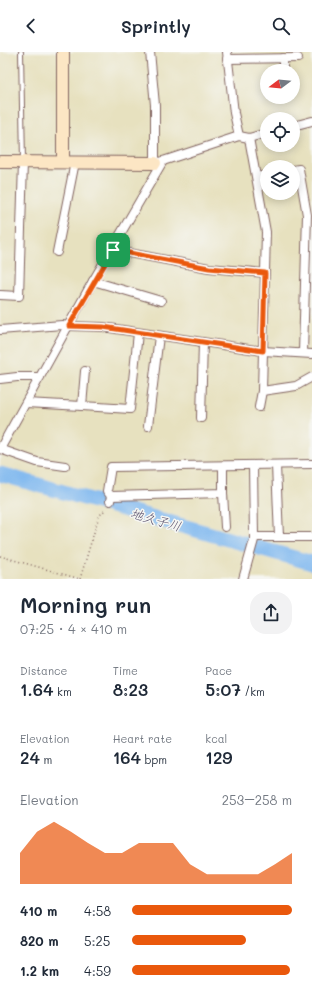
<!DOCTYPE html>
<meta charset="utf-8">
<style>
body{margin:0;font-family:Mali,"Klee One",sans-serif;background:#f2f2f3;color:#1f2937;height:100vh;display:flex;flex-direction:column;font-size:15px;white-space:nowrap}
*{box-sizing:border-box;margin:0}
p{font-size:13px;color:#747a83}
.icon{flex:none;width:22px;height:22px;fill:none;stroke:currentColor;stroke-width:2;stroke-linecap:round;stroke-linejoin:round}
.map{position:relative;height:527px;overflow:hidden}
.drawer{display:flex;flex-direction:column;background:#fff;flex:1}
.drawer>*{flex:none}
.needle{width:26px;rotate:254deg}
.fabs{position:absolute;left:260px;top:12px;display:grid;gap:8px}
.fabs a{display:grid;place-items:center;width:40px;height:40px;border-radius:50%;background:#fff;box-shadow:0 2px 10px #0003;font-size:20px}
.pin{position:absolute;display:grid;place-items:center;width:34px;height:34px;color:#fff;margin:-17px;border-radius:8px;box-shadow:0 2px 6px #0006}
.round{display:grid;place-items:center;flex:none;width:42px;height:42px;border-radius:16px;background:#f2f2f3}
.headline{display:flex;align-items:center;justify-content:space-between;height:68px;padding:0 20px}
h1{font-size:22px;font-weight:600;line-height:30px}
.stats{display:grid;grid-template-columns:repeat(3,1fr);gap:6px;height:68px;padding:4px 20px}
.stats div{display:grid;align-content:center}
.stats b{font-size:17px;font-weight:600}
.stats small{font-size:11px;font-weight:400}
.stats p{font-size:11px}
.chart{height:112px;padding:8px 20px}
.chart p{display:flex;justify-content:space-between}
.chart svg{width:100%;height:72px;margin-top:4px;fill:#ea580c;opacity:.7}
ul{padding:0 20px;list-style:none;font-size:13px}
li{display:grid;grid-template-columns:64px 48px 1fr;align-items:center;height:30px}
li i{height:10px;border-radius:5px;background:#ea580c}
header{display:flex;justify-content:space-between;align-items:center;height:52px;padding:0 20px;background:#fff;font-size:18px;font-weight:600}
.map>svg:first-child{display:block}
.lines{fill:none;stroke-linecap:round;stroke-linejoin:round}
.river{stroke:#7eb7ef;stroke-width:15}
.lane-casing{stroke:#81635f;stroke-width:6}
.street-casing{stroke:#81635f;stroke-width:10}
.secondary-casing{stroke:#81635f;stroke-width:14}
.path{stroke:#81635f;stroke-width:1.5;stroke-dasharray:1 3;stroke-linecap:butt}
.lane{stroke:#fff;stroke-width:4}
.street{stroke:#fff;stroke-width:8}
.secondary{stroke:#fce6c4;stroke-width:12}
.route-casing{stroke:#fff;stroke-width:8}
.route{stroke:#ea580c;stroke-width:5}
.labels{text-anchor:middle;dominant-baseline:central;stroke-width:3;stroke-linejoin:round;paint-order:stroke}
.water-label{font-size:13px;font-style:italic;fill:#5c5470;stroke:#f6f6f2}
</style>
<header><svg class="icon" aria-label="back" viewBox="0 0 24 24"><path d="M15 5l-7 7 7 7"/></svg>Sprintly<svg class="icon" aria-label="search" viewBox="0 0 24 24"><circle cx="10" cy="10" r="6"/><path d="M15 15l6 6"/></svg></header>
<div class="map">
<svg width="312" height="527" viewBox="0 0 312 527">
<rect width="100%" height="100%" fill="#f6f6f2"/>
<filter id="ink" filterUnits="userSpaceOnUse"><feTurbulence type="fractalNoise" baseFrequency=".025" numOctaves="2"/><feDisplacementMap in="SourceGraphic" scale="8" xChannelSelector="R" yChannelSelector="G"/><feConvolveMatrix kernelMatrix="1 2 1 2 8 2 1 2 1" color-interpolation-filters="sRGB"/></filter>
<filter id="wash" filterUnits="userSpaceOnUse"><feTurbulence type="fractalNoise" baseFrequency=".012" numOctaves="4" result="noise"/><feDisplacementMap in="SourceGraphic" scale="16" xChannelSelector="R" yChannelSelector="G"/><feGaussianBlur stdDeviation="0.9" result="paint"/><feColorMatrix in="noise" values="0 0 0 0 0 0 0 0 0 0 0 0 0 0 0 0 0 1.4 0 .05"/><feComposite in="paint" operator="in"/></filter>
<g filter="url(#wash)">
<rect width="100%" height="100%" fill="#e7e1bf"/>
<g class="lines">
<!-- river -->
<polyline class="river" points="0,422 312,511"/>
</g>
</g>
<g filter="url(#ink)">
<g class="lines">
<defs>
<polyline id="lane" points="21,0 23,110"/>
<g id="street">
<polyline points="150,0 155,53 155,111 163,109 239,84 249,86 267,81"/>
<polyline points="227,0 234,61 239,84"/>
<polyline points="283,6 283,19"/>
<polyline points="227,7 298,6"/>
<polyline points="293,74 312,69"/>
<polyline points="249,86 266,180 262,339 259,355"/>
<polyline points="293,118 299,117 307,163 303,301"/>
<polyline points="257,125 267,123"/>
<polyline points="113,198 209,216 265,221"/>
<polyline points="57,200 75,110"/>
<polyline points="93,229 161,249"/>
<polyline points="0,243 19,244 23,110"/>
<polyline points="0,278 62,273 69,274 103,275 263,299 312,302"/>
<polyline points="85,319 82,354 130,357 138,281"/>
<polyline points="0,327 17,325 40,325"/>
<polyline points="262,339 296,334 312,325"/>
<polyline points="26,351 82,354"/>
<polyline points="201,366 203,290"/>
<polyline points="148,374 159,284"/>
<polyline points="0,397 93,229 163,109"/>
<polyline points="0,397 37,410 65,414"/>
<polyline points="253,413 254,485"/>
<polyline points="276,413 279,485"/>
<polyline points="223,441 225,475"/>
<polyline points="111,444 223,441 223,414"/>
<polyline points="110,449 111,444 107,439 111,415 312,412"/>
<polyline points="243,527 254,488 254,485 312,485"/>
</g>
<g id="secondary">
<polyline points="63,0 63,109"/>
<polyline points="0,110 155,111"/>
</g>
</defs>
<!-- lane casing -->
<use href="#lane" class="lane-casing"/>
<!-- street casing -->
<use href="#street" class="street-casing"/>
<!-- secondary casing -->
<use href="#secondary" class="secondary-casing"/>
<!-- path -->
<g class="path">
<polyline points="0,504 80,527"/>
<polyline points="80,527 99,464 106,457"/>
</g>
<!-- lane -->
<use href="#lane" class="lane"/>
<!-- street -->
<use href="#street" class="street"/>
<!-- secondary -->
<use href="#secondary" class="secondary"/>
</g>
</g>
<g class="lines" filter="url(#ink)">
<defs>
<polygon id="route" points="113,198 209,216 265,221 263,299 103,275 69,274"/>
</defs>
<!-- route casing -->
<use href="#route" class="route-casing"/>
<!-- route -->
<use href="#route" class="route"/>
</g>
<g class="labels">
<!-- water labels -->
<g class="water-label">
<text transform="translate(156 467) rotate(16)">地久子川</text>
</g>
</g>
</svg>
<div class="fabs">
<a><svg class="needle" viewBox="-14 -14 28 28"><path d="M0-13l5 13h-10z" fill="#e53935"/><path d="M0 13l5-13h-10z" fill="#747a83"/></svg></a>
<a><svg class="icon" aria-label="locate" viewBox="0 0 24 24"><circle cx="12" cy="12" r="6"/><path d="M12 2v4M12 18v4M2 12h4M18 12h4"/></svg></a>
<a><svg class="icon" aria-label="layers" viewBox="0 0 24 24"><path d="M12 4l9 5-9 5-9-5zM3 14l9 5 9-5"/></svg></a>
</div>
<div class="pin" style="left:113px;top:198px;background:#1e9e55"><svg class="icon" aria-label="arrive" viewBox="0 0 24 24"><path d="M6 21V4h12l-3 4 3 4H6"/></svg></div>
</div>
<section class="drawer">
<div class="headline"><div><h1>Morning run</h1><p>07:25 · 4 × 410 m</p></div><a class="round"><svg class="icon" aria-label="share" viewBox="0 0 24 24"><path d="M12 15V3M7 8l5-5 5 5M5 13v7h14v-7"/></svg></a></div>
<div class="stats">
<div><p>Distance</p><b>1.64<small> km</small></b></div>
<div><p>Time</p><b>8:23</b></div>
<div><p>Pace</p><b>5:07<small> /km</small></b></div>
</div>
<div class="stats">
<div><p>Elevation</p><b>24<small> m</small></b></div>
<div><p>Heart rate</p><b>164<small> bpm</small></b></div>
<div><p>kcal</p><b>129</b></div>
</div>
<div class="chart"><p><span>Elevation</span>253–258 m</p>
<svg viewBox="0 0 160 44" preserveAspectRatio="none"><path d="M0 44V25L10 12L20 6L30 12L40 19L50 25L60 25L70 19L80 19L90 19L100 32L110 38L120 38L130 38L140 38L150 32L160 25V44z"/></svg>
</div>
<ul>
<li><b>410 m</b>4:58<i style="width:100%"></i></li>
<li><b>820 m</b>5:25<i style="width:71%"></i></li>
<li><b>1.2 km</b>4:59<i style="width:99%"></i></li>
</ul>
</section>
